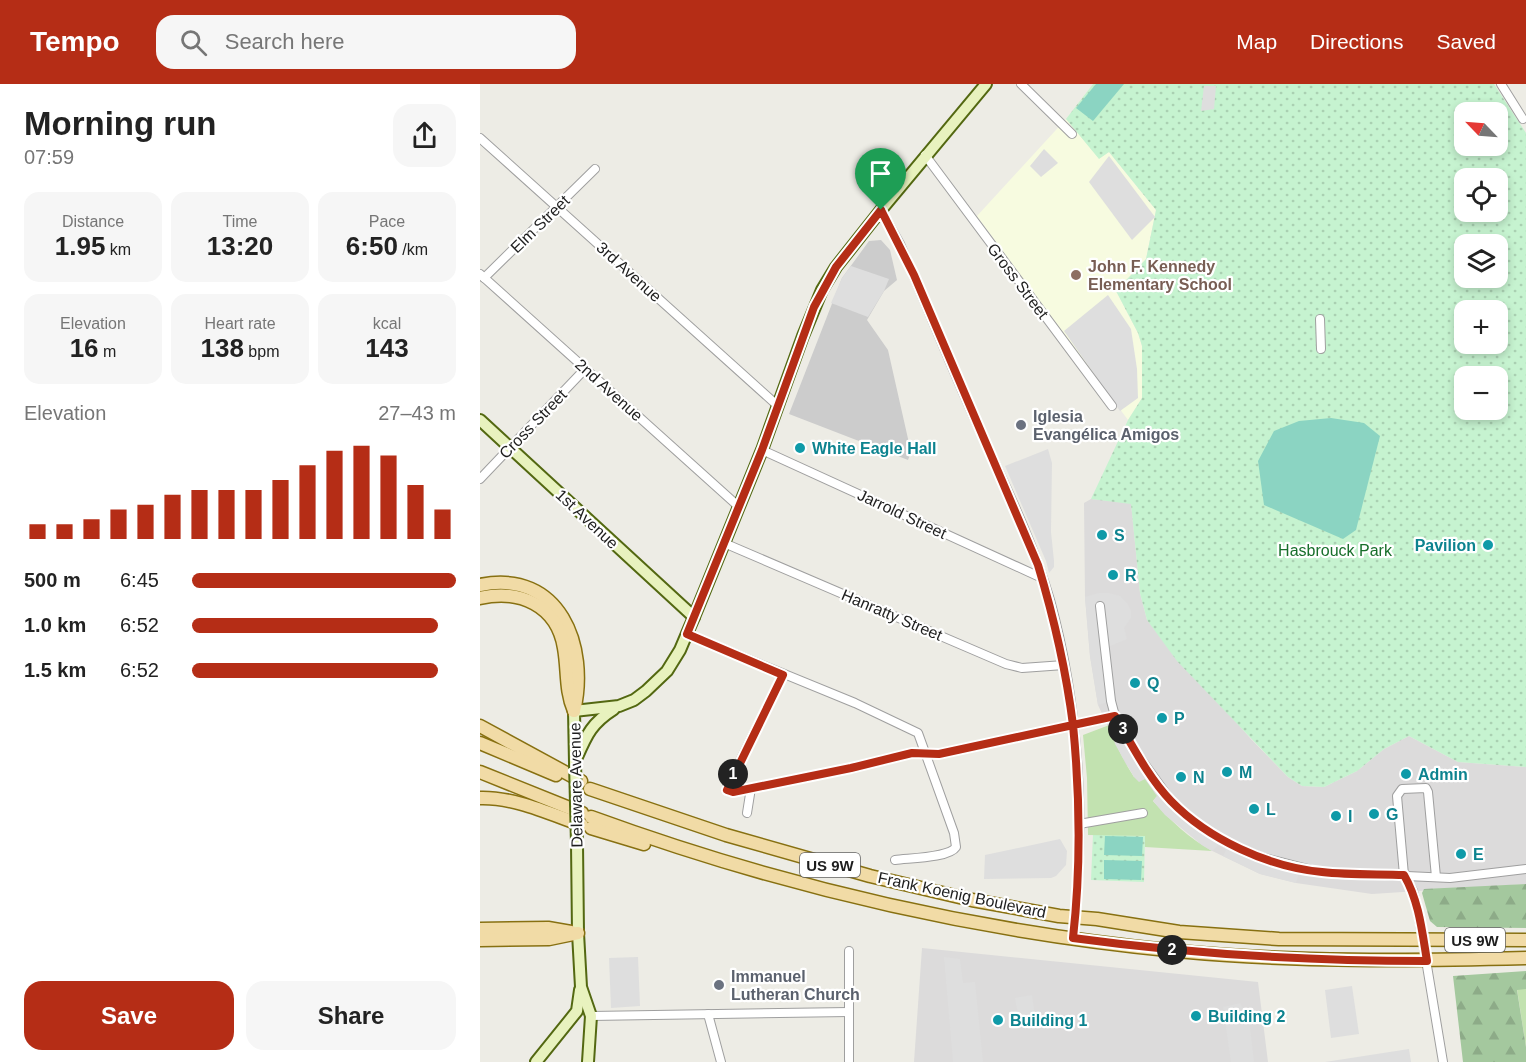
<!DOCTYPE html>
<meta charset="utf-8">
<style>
body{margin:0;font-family:Helvetica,sans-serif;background:#f6f6f6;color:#222;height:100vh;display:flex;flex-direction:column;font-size:22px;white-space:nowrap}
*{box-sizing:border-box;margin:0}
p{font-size:20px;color:#767676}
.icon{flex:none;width:33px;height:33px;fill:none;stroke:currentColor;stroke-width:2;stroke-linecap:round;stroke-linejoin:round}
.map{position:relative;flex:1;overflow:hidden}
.drawer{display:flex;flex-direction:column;background:#fff;width:480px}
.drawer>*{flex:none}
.needle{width:39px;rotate:295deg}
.tools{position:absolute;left:974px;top:18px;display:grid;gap:12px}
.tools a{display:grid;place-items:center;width:54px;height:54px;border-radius:12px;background:#fff;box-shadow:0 3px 9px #0003;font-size:30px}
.pin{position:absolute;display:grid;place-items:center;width:51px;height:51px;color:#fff;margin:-62px -26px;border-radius:50% 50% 50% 0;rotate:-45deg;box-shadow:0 0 6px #0007}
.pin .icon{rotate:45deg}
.km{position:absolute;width:30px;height:30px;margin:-15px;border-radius:50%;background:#222;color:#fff;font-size:16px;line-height:30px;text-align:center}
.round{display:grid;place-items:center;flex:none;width:63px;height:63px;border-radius:18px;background:#f6f6f6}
.headline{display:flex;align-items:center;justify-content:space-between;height:102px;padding:0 24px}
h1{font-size:33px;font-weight:700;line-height:45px}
.stats{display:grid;grid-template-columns:repeat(3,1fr);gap:9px;height:102px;padding:6px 24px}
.stats div{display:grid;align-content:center;border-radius:15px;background:#f6f6f6;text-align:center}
.stats b{font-size:26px;font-weight:700}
.stats small{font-size:16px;font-weight:400}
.stats p{font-size:16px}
.chart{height:168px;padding:12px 24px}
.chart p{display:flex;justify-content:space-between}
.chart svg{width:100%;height:108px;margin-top:6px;stroke:#b52d16;stroke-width:6}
.primary-button{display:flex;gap:12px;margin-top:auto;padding:12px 24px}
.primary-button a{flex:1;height:69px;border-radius:18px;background:#b52d16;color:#fff;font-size:24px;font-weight:700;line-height:69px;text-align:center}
.primary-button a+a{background:#f6f6f6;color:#222}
ul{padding:0 24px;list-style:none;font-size:20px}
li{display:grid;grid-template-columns:96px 72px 1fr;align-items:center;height:45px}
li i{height:15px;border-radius:8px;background:#b52d16}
header{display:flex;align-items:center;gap:36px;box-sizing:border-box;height:84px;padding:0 30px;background:#b52d16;color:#fff}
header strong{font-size:28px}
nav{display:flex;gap:33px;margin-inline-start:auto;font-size:21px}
.search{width:420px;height:54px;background:#f6f6f6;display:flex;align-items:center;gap:15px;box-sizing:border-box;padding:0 21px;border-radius:18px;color:#767676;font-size:22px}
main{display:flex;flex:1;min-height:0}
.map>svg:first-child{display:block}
.residential{fill:#dcdbdb}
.education{fill:#f7fbe0}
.religious{fill:#ccc}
.grass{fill:url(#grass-tufts)}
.forest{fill:url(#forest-firs)}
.park{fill:url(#park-dots);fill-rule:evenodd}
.garden{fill:#c2e2b0}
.pitch{fill:#8bd4c2}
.parking{fill:#dedede}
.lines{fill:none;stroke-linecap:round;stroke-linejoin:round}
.street-casing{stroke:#9f9f9f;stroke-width:10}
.secondary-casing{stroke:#536811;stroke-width:14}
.primary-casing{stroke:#877011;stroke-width:15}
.street{stroke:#fff;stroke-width:8}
.secondary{stroke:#e8f2be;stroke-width:10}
.primary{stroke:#f1dba6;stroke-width:12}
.secondary-bridge-casing{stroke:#536811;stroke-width:14;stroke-linecap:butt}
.secondary-bridge{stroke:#e8f2be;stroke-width:10}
.route-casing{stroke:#fff;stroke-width:12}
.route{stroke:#b52d16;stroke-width:8}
.education-dot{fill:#8d6e63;stroke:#fff;stroke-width:2}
.worship-dot{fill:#6b7280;stroke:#fff;stroke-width:2}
.culture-dot{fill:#0f9aa8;stroke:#fff;stroke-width:2}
.labels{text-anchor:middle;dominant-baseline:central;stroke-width:4.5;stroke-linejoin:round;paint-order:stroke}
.shield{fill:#fff;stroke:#626262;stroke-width:1.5}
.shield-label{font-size:15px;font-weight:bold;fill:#1e1e1e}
.street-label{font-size:16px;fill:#1e1e1e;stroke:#fff}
.education-label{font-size:16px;font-weight:bold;fill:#785e54;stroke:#fff;text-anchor:start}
.worship-label{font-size:16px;font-weight:bold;fill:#5b616d;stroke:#fff;text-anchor:start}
.culture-label{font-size:16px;font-weight:bold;fill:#0d838f;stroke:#fff;text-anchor:start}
.park-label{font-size:16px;fill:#186f2b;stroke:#fff}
</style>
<header>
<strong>Tempo</strong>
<div class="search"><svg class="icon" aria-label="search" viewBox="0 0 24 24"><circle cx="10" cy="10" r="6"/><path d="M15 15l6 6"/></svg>Search here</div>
<nav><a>Map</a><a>Directions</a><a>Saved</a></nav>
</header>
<main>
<section class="drawer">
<div class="headline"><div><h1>Morning run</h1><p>07:59</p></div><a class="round"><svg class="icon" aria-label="share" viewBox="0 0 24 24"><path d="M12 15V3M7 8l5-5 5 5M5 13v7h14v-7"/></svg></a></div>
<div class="stats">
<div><p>Distance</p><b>1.95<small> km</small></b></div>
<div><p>Time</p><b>13:20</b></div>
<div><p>Pace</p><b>6:50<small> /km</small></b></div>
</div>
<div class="stats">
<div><p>Elevation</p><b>16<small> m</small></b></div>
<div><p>Heart rate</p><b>138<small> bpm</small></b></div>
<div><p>kcal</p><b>143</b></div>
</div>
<div class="chart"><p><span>Elevation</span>27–43 m</p>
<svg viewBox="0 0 160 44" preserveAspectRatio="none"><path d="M5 44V38M15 44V38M25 44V36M35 44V32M45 44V30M55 44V26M65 44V24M75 44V24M85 44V24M95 44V20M105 44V14M115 44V8M125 44V6M135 44V10M145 44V22M155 44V32"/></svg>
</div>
<ul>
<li><b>500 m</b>6:45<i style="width:100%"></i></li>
<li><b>1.0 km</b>6:52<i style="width:93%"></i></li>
<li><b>1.5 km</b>6:52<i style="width:93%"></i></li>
</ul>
<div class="primary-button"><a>Save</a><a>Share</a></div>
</section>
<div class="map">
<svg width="1046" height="978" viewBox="0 0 1046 978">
<defs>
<pattern id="grass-tufts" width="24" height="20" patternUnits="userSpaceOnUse" patternTransform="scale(1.5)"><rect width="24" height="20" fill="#c2e2b0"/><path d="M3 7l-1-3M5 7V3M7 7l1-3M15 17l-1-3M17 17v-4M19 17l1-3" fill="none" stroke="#a6c197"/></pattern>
<pattern id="forest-firs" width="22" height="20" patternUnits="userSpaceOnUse" patternTransform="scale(1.5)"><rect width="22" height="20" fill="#a4c89e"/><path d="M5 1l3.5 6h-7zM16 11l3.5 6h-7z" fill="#8dab88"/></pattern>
<pattern id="park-dots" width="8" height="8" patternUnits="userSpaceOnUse" patternTransform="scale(1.5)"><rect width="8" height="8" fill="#c6f3d0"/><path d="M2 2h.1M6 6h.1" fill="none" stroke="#aad0b2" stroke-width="1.8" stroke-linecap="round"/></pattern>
</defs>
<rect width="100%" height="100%" fill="#edece5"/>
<!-- residential -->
<g class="residential">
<polygon points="611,415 651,419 660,509 667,536 771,655 808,693 822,702 844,703 877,687 904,665 929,652 978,678 1046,683 1046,800 892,810 816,799 780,790 722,762 645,679 618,621 610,572 605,513 604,419"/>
<polygon points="442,864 778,898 788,978 434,978"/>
</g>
<!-- education -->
<polygon class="education" points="586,35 619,74 629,68 676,126 666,175 636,207 658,249 662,262 662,314 648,336 497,132"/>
<!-- religious -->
<polygon class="religious" points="401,156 410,166 417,196 404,207 387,236 408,266 431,368 428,376 309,330 362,194 389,157"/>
<!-- grass -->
<polygon class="grass" points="1037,905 1046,905 1046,963"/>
<!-- forest -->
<g class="forest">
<polygon points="1046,800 1046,844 957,843 950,837 942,809 944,805"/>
<polygon points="1046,887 1046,905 1037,906 1046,963 1046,978 983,978 973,892"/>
</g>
<!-- park -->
<g class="park">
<path d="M613 0H1014L1046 49V683L978 678 929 652 904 665 877 687 844 703 822 702 808 693 697 577 667 536 660 509 651 420 611 415 648 336 662 314V262L658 249 636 207 666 175 676 126 629 68 619 75 586 35ZM984 28H1017V62H984ZM984 94H1017V128H984ZM984 160H1017V194H984ZM984 226H1017V260H984ZM984 292H1017V326H984Z"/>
<polygon points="613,750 665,752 664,798 611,796"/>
</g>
<!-- garden -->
<path class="garden" d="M632 640 637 645 632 649C637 665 645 679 654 693L665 695 677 712 673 717C690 736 710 755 732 767L665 763V752L608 751 607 694 603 651Z"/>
<!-- pitch -->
<g class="pitch">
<polygon points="616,0 644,0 613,37 596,24"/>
<polygon points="851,334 884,339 900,352 876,446 863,455 784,421 778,377 794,347 819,337"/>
<polygon points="625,752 663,753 662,772 624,771"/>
<polygon points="624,776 662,777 661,796 624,795"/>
</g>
<!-- parking -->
<g class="parking">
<polygon points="724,2 736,2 734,25 721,27"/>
<polygon points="564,65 578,79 561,93 550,82"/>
<polygon points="629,72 675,133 652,156 609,98"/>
<polygon points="371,182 409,195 404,207 388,233 351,219 362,194"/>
<polygon points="628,211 651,245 657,285 658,314 640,327 584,247"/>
<polygon points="568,365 572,379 571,448 574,477 574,483 569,489 566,477 525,382"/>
<polygon points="619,509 629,509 640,512 647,519 651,527 651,534 644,544 647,555 625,564 631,617 618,621 610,572 605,513"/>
<polygon points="641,642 691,717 747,759 820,784 816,799 780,790 743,772 746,766 738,761 732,767 722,761 685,731 673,717 677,712 665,695 659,698 654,693 635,660 632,649"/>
<polygon points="580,755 587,767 586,781 576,792 571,794 504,795 505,771"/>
<polygon points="158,873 160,922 131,924 129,874"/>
<polygon points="464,873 480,875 483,899 495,898 503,978 473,978"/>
<polygon points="872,902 879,950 851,954 845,906"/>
<polygon points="552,911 556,939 540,942 535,914"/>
<polygon points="760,919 769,934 774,978 751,978 743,923"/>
<polygon points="929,965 931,978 845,978"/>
</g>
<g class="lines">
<defs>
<g id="street">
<polyline points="541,0 592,50"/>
<polyline points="1021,0 1043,35"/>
<polyline points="0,54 298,322"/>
<polyline points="445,71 632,322"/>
<path d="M401 126 420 160C446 220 470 280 497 340 523 397 552 455 570 516 600 625 606 742 593 854"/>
<polyline points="0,190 258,422"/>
<polyline points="4,194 115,85"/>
<polyline points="840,235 841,265"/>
<polyline points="282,366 562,494"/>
<polyline points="0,395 105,285"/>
<polyline points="244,459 526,580 542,584 584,581"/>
<polyline points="620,522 631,617 635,632 658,671 691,717 720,742 747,759 781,773 840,788 970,794 1046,785"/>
<path d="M207 550 375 619 438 649 474 749 476 763C469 774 429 774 415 776"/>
<polyline points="303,591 247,703 248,707 253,708 371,684 432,669 459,670 635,632"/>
<polyline points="267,729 271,704"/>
<polyline points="599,740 663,729"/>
<polyline points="956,793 948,708 946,704 922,705 917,712 924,791 933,807 937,822 963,978"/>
<polyline points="369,867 369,978"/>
<polyline points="228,930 241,978"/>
<polyline points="111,932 369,928"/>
</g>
<g id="secondary">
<polyline points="0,336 214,533"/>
<path d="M97 673C107 650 112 639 134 625"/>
<polyline points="95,679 94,627 139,622 154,616 166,607 187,587 200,566 214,533 282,366 323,252 342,206 356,183 401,126 506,0"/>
<polyline points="97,760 98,849 101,903 111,932 108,978"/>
<polyline points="56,978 97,927 100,906"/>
</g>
<g id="primary">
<path d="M0 501C80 485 109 562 94 627"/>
<path d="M0 514C39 505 77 521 84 564 88 586 85 606 94 627"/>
<polyline points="0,642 101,697"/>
<polyline points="0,659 76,691"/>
<polyline points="0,688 102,729"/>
<polyline points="110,705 246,751 390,792 492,816 579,832 617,835 699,848 799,855 1046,856"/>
<path d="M0 714C35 713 70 730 102 741"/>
<path d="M111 733C300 802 497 848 697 867 813 878 930 877 1046 874"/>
<polyline points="111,744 164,760"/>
<polyline points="0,845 68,844 91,848"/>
<polyline points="0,856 69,855 98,849"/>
</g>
</defs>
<!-- street casing -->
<use href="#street" class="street-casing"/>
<!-- secondary casing -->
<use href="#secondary" class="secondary-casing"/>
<!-- primary casing -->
<use href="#primary" class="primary-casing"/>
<!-- street -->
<use href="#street" class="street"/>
<!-- secondary -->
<use href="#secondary" class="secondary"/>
<!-- primary -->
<use href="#primary" class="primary"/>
<defs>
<polyline id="secondary-bridge" points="95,679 97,760"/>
</defs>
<!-- secondary-bridge casing -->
<use href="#secondary-bridge" class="secondary-bridge-casing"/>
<!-- secondary-bridge -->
<use href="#secondary-bridge" class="secondary-bridge"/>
</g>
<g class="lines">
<defs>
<path id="route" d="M401 126 356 183 334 223 282 366 207 550 303 591 247 706 253 708 371 684 432 669 459 670 593 641C600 712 601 783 593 854 710 870 828 877 947 877 942 847 939 817 924 791 897 790 869 791 842 788 788 783 728 755 691 717 668 693 652 661 635 632L593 641C586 586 574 534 558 481L434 191 401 126"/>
</defs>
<!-- route casing -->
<use href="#route" class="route-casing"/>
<!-- route -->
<use href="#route" class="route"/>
</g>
<!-- markers -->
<circle class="education-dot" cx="596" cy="191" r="6"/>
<g class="worship-dot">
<circle cx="541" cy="341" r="6"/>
<circle cx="239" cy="901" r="6"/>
</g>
<g class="culture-dot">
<circle cx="320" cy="364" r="6"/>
<circle cx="622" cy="451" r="6"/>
<circle cx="1008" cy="461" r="6"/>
<circle cx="633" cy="491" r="6"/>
<circle cx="655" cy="599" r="6"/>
<circle cx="682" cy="634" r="6"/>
<circle cx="747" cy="688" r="6"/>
<circle cx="926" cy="690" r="6"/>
<circle cx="701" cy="693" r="6"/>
<circle cx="774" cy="725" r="6"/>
<circle cx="894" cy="730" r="6"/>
<circle cx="856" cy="732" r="6"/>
<circle cx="981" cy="770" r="6"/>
<circle cx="716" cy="932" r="6"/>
<circle cx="518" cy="936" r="6"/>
</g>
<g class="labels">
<!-- shield labels -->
<g class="shield">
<rect x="320" y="769" width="60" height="24" rx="4.5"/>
<rect x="965" y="844" width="60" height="24" rx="4.5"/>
</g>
<g class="shield-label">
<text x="350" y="781">US 9W</text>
<text x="995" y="856">US 9W</text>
</g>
<!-- street labels -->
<g class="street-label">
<text transform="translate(60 140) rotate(-44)">Elm Street</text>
<text transform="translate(149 188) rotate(42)">3rd Avenue</text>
<text transform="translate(538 197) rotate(53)">Gross Street</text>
<text transform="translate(129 306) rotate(42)">2nd Avenue</text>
<text transform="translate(53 340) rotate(-46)">Cross Street</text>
<text transform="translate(422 430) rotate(25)">Jarrold Street</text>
<text transform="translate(107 435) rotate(43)">1st Avenue</text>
<text transform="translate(412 531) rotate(23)">Hanratty Street</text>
<text transform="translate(96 701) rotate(-91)">Delaware Avenue</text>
<text transform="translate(482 811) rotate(12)">Frank Koenig Boulevard</text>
</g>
<!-- education labels -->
<g class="education-label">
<text x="608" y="182">John F. Kennedy<tspan x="608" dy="18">Elementary School</tspan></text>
</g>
<!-- worship labels -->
<g class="worship-label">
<text x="553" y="332">Iglesia<tspan x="553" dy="18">Evangélica Amigos</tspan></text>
<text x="251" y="892">Immanuel<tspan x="251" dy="18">Lutheran Church</tspan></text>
</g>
<!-- culture labels -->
<g class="culture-label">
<text x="332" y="364">White Eagle Hall</text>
<text x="634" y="451">S</text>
<text x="996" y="461" text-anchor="end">Pavilion</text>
<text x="645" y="491">R</text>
<text x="667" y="599">Q</text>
<text x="694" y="634">P</text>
<text x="759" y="688">M</text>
<text x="938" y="690">Admin</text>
<text x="713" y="693">N</text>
<text x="786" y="725">L</text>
<text x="906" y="730">G</text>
<text x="868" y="732">I</text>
<text x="993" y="770">E</text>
<text x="728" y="932">Building 2</text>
<text x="530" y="936">Building 1</text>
</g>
<!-- park labels -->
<g class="park-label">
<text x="855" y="466">Hasbrouck Park</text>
</g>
</g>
</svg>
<div class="tools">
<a><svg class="needle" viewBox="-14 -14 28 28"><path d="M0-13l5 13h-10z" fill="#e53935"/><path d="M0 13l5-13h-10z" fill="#767676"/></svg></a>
<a><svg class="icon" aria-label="locate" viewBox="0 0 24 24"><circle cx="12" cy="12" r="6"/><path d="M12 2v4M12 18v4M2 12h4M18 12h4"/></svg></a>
<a><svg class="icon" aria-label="layers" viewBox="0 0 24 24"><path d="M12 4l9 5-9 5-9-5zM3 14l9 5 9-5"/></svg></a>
<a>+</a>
<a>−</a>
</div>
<div class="pin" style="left:401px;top:126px;background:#1e9e55"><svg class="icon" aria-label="arrive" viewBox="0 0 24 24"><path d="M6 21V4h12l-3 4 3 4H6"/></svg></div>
<b class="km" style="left:253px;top:690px">1</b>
<b class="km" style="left:692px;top:866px">2</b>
<b class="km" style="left:643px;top:645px">3</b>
</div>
</main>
